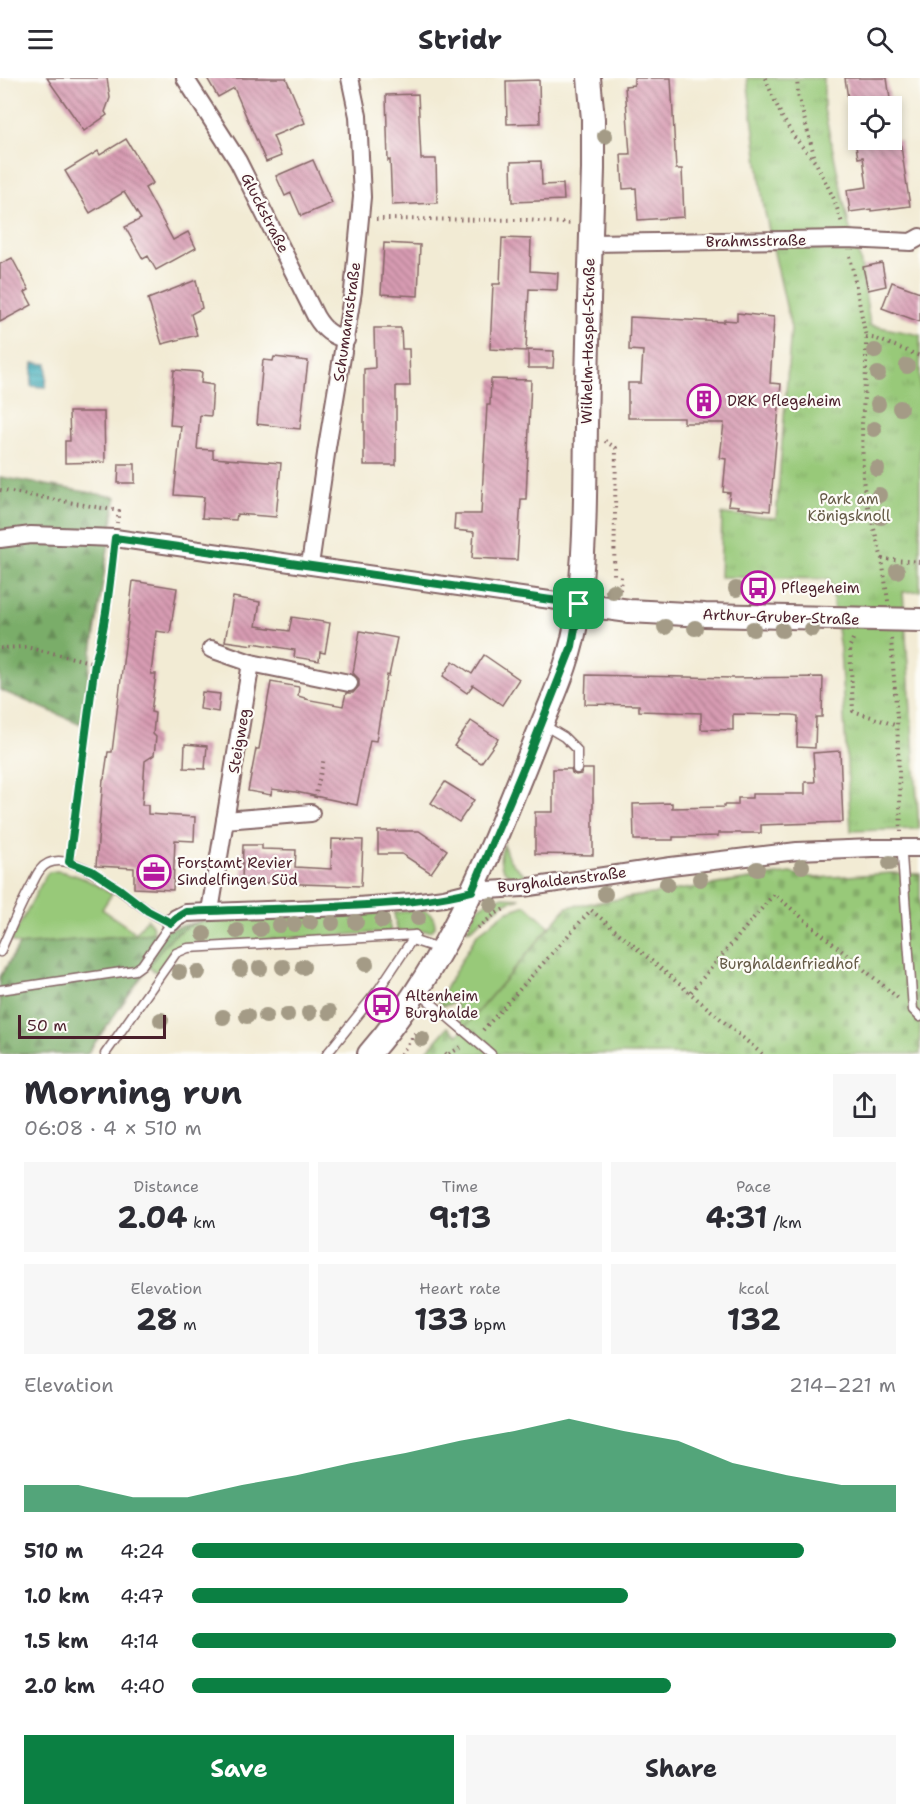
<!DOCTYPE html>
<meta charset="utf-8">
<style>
body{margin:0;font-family:"Shantell Sans",sans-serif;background:#f7f7f7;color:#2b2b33;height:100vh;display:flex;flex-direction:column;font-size:22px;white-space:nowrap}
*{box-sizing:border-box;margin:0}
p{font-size:20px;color:#7c7c81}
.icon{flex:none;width:33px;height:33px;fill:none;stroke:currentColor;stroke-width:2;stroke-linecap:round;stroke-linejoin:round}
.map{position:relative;height:976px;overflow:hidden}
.drawer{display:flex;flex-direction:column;background:#fff;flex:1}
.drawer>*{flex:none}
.controls{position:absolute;left:848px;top:18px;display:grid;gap:12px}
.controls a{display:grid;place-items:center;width:54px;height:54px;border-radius:0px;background:#fff;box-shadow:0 3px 9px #0003;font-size:30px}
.scale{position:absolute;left:18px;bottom:15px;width:148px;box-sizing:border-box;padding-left:6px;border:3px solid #4a1f2b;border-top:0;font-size:16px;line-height:21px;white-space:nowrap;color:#4a1f2b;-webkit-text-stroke:4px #fdfcf7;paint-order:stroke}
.pin{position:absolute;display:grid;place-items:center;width:51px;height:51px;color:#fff;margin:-26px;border-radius:12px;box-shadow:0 3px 9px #0006}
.round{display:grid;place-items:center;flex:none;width:63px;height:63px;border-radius:0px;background:#f7f7f7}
.head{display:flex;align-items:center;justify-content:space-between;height:102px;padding:0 24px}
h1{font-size:33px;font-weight:700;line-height:45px}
.figures{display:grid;grid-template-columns:repeat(3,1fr);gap:9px;height:102px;padding:6px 24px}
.figures div{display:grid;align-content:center;border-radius:0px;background:#f7f7f7;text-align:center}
.figures b{font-size:30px;font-weight:700}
.figures small{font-size:16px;font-weight:400}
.figures p{font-size:16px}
.chart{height:168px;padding:12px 24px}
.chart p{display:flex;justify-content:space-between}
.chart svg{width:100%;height:108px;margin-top:6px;fill:#0b8043;opacity:.7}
.button{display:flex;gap:12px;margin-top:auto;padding:12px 24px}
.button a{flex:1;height:69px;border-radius:0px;background:#0b8043;color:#fff;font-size:24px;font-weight:700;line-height:69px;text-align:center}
.button a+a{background:#f7f7f7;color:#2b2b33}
ul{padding:0 24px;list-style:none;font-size:20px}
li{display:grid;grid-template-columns:96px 72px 1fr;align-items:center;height:45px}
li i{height:15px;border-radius:8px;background:#0b8043}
header{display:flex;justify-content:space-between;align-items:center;height:78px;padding:0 24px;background:#fff;font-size:27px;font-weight:700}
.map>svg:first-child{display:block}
.grass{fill:#98c979;stroke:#717452;stroke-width:1.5}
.forest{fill:url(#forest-firs);stroke:#62664a;stroke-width:1.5}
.cemetery{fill:url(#cemetery-stones);stroke:#717452;stroke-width:1.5}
.park{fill:url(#park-tufts);stroke:#717452;stroke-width:1.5}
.water{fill:url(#water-rules);stroke:#446673;stroke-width:1.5}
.building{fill:url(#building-back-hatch)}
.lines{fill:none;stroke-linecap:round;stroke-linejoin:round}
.lane-casing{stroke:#856666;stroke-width:11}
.street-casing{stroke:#856666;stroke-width:20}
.secondary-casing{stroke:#856666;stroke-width:26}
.path{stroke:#856666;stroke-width:4;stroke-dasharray:1.5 4.5;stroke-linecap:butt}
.lane{stroke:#fff;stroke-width:8}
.street{stroke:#fff;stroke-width:16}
.secondary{stroke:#fff;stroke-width:22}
.tree{fill:#a49b86}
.route-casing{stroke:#fff;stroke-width:12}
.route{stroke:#0b8043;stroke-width:8}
.labels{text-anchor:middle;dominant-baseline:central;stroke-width:4.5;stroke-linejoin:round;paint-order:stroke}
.street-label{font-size:15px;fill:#4a1f2b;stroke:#fdfcf7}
.poi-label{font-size:15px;fill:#4a1f2b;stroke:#fdfcf7;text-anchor:start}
.park-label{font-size:15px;fill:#655a46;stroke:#fdfcf7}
</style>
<header><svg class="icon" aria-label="menu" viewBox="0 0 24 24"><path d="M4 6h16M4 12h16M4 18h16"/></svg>Stridr<svg class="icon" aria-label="search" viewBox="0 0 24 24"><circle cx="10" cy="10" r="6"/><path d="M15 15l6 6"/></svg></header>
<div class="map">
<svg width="920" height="976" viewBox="0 0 920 976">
<defs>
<pattern id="forest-firs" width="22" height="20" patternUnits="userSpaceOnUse" patternTransform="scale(1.5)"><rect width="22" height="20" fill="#7aad69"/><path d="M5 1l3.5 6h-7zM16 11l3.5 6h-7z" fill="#668c57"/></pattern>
<pattern id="cemetery-stones" width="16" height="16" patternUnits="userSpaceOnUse" patternTransform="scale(1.5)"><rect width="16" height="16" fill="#98c979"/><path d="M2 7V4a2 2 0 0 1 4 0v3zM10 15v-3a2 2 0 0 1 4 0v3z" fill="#84ac69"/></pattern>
<pattern id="park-tufts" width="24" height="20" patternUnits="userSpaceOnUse" patternTransform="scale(1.5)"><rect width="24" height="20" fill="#98c979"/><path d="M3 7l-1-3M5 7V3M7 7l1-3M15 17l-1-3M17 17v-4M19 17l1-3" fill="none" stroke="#84ac69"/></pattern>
<pattern id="water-rules" width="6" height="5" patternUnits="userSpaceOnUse" patternTransform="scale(1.5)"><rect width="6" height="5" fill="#3faebb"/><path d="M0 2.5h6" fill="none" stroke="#378d98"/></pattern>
<pattern id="building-back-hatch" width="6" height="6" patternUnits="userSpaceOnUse" patternTransform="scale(1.5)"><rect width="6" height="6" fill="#d79bb2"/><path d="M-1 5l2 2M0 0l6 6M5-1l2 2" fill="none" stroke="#b07e91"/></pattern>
</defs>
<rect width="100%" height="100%" fill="#fdfcf7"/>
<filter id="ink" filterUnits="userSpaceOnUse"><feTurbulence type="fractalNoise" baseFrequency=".0167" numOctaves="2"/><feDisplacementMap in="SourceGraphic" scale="12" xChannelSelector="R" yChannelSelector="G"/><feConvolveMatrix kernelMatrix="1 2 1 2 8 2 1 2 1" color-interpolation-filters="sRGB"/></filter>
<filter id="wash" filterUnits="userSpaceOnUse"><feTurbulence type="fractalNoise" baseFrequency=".008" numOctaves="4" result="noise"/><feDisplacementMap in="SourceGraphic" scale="24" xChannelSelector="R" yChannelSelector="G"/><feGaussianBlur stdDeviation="1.35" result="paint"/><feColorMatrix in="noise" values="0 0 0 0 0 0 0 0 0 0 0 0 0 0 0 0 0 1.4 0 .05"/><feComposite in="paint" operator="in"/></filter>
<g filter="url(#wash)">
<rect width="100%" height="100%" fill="#f2ebd4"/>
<!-- grass -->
<g class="grass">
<path d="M504 766C506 783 517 791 530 800 506 803 494 789 504 766Z"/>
<path d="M57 793C79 796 94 805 112 816L102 831 136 855 147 841 152 847 154 855 19 867 11 863 46 797 49 794Z"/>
<path d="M501 819 520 820 503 826 470 851 467 852C475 830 479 825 501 819Z"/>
<polygon points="526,827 550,849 462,952 456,925 443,928 438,923 477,856 506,834"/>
<path d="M418 831C429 833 435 837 435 849L431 853H397L394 835Z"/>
<path d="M387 835 391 854 180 867 156 894 148 889C164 866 174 852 202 843Z"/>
</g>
<!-- forest -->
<g class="forest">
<polygon points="0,399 116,419 81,646 0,612"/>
<path d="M202 843C186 848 176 855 164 867L87 976H0V899L19 867 154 855Z"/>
</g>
<!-- cemetery -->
<polygon class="cemetery" points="790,795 817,800 891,795 920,796 920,976 424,976 448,949 458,957 567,829"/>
<!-- park -->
<polygon class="park" points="747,0 824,0 824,31 849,148 860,181 870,247 920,257 920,513 903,514 919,751 851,753 840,572 830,501 720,499 722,436 776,440 791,250 764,130"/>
<!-- water -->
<polygon class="water" points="33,285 47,286 46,309 31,308"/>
<g id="blocks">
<!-- building -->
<g class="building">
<polygon points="47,0 107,0 110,20 105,34 107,37 84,53"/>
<polygon points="207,0 286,0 305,45 273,58 281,78 266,84 234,10 218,19"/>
<polygon points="634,0 671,0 676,91 682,91 684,139 638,142 636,110 623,111 621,76 630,76 625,8 634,7"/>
<polygon points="845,0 887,0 891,28 849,28"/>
<polygon points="539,2 540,45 507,46 506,3"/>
<polygon points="418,16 421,81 436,81 437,125 392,127 390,82 388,83 386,17"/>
<polygon points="126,61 153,105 145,110 173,162 188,154 196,170 156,192 148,178 143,181 125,149 141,141 124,114 90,135 65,93 98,73 100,77"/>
<polygon points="855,62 900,62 910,128 871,133 871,131 850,134 847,112 867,109 863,79 858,80"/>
<polygon points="313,82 332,125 301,138 291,115 285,118 276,98"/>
<polygon points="541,83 542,107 563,106 564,122 512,124 511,84"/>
<polygon points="502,160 531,161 530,193 558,195 557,212 529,211 526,273 490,271 493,206 500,206"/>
<polygon points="384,165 420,167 418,218 381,216"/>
<polygon points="12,180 29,212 25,214 32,227 0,244 0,186"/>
<polygon points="882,185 886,208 868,212 863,189"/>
<polygon points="196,202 202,230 191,236 197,257 162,266 148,221"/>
<polygon points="892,204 920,214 920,244 882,230"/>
<polygon points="737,235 774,239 770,305 781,306 770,433 738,430 739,428 728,427 730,415 723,414 726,381 720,380 724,345 684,345 684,340 628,340 628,305 641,305 643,273 629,272 630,239 724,244 724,242 737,243"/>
<polygon points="374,250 401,250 402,271 409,271 410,308 396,308 396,387 364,387 364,291 375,290"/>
<polygon points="528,272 554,273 553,290 528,290"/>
<polygon points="274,279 308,283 300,351 257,346 263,282 273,283"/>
<polygon points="174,292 202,294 201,305 213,307 211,338 200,337 197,371 213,372 213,380 281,385 276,439 237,436 236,442 202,440 204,419 174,417 181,348 170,347"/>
<polygon points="491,301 531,302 526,421 521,421 517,482 472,480 474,454 454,452 455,436 481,436 487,327 490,327"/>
<polygon points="69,334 104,334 105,384 65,385 65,363 70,363"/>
<polygon points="119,386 135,386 135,405 118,405"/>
<polygon points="133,503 177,510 170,555 156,553 151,596 156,596 151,634 155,635 153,656 156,659 154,677 145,683 142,727 148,727 148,736 195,739 194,763 175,762 173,812 134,810 134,790 96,788 103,701 104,701 108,674 112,674"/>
<polygon points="233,519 260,524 256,548 289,553 292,539 330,545 325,575 320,574 319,583 294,579 295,572 253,565 253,567 225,563"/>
<polygon points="360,553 397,560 389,598 387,597 376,663 370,662 357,727 296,714 272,711 271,717 248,713 256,671 259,671 271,604 299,609 298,618 305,620 305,621 343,628 346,615 353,615 359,608 359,601 353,595"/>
<polygon points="484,577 519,601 502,627 473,607 467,615 443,598 453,583 472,596"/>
<polygon points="586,597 733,600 823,599 822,639 816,639 815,670 797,669 798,638 793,637 733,636 733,652 701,651 701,635 639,633 639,627 585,626"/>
<polygon points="202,614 220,616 218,634 200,631"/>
<polygon points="471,643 498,661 481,685 454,668"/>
<polygon points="185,666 207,668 205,691 184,690"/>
<polygon points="840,673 843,744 761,747 761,755 718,755 718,758 682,759 673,759 673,762 634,762 633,726 672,725 672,730 724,729 724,727 738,727 738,720 752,720 752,716 805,716 805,704 815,704 813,675"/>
<polygon points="553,691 571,691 572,695 576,697 581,696 583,691 593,691 593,777 535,776 535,734 553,734"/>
<polygon points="445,704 474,722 459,744 431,725"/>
<polygon points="378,753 419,753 447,772 431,795 402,776 378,776"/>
<polygon points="332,761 363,762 361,808 242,804 243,767 262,767 262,771 296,772 295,789 331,791"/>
</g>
</g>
</g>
<g filter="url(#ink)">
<use href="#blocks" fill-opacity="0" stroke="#856666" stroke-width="1.5"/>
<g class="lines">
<defs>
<g id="lane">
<polyline points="542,646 564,659 577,672 577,691"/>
<polyline points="902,777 913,932 920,939"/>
<polyline points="412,862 439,871"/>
<path d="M0 874C10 852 19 830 31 808 34 803 36 797 40 792 63 761 127 819 147 832 154 837 163 841 171 845L142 887 135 892 0 912"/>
<polyline points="417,913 491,976"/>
<polyline points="105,976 176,875 188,870 415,857"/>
<polyline points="327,976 379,911 415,857"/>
</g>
<g id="street">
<path d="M185 0 238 83 316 239C324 252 331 257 346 262"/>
<polyline points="591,165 847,161 911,164 920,159"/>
<polyline points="0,461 31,457 115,460 578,526"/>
<polyline points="310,487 327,369 353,213 362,119 358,38 350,0"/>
<polyline points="211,571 251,585 349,605"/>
<polyline points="225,742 311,735"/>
<polyline points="210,833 251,585"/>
<polyline points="171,845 176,840 186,835 344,829 412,824 444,820 472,813 523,810 671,788 797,773 873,770 920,770"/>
</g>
<g id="secondary">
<polyline points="578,526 629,533 705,537 920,542"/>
<path d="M369 976C447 887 490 775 534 666 550 625 572 582 577 538 586 474 585 409 586 345 588 260 590 176 593 91V41L589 0"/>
</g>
</defs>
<!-- lane casing -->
<use href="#lane" class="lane-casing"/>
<!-- street casing -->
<use href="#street" class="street-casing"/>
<!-- secondary casing -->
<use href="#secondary" class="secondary-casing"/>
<!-- path -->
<g class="path">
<polyline points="765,0 782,39 795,60 816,85 834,121 842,145"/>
<polyline points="797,0 798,17 815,81"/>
<polyline points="376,141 527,142 572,146"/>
<polyline points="850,178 866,259 866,293 862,345 863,400 865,417 882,481 888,523"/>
<polyline points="866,259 877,261 920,278"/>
<polyline points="605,363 616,370 614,498"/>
<polyline points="0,412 119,433 117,445"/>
<polyline points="882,481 920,484"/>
<polyline points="620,512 621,498"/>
<polyline points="853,561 850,568 853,633 898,648"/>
<polyline points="891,561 897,640 901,754"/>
<polyline points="0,570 26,569 95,585"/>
<polyline points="315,720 324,680"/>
<path d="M70 771 95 585C105 549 109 512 113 476"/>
<polyline points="478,850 495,836 506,830"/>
<polyline points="483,952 591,832 690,915"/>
<polyline points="445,975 446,976"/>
<polyline points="401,976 416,954"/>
<polyline points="449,976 461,969"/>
<polyline points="762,976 690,915 774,816 898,920"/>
</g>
<!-- lane -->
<use href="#lane" class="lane"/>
<!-- street -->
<use href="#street" class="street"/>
<!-- secondary -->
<use href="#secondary" class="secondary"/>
</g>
<!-- trees -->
<g class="tree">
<circle cx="605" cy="58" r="8"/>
<circle cx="875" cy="273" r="8"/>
<circle cx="907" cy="288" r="8"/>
<circle cx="878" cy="296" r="8"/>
<circle cx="878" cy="326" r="8"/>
<circle cx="900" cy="330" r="8"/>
<circle cx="874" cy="351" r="8"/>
<circle cx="877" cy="391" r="8"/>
<circle cx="879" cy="417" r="8"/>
<circle cx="881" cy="439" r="8"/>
<circle cx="897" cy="493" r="8"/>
<circle cx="736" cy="511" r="8"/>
<circle cx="613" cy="513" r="8"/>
<circle cx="665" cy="549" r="8"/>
<circle cx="695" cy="550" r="8"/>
<circle cx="753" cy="551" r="8"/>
<circle cx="812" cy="551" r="8"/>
<circle cx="782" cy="552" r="8"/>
<circle cx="890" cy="785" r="8"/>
<circle cx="802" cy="788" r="8"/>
<circle cx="757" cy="791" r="8"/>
<circle cx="700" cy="801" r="8"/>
<circle cx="667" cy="806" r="8"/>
<circle cx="605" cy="816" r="8"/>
<circle cx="491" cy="827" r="8"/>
<circle cx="418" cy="840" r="8"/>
<circle cx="382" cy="843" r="8"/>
<circle cx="310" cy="844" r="8"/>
<circle cx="356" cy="844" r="8"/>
<circle cx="332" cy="845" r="8"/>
<circle cx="294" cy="846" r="8"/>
<circle cx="279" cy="847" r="8"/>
<circle cx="260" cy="851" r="8"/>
<circle cx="237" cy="853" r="8"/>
<circle cx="204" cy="856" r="8"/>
<circle cx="366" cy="886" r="8"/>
<circle cx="283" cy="889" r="8"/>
<circle cx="303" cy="889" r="8"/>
<circle cx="260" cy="890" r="8"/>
<circle cx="241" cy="891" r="8"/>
<circle cx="179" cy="894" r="8"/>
<circle cx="198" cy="894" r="8"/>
<circle cx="329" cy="934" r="8"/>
<circle cx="309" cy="935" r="8"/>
<circle cx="287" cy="937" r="8"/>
<circle cx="247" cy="938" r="8"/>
<circle cx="266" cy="938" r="8"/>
<circle cx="223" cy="939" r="8"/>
<circle cx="161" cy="942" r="8"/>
<circle cx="422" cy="961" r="8"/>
</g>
</g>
<g class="lines" filter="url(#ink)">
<defs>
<path id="route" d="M115 460 579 526 572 568 529 677 472 813C437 822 403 825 367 827 307 831 246 831 186 834L176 840 171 845 148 833 118 810 92 793 69 784 95 585C107 544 110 502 115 460Z"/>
</defs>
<!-- route casing -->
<use href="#route" class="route-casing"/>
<!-- route -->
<use href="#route" class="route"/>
</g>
<!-- icons -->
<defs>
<symbol id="building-ring" viewBox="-11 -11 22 22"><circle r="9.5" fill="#fdfcf7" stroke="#b5179e" stroke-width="1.5"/><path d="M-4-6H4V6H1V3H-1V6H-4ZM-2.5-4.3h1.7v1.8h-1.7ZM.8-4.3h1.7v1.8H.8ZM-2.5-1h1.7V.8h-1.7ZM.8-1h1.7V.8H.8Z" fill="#b5179e"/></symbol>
<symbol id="bus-ring" viewBox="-11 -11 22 22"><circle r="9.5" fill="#fdfcf7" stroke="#b5179e" stroke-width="1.5"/><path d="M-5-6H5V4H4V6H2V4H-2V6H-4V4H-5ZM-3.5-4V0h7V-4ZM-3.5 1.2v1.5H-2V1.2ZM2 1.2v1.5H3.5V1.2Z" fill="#b5179e"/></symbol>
<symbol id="office-ring" viewBox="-11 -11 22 22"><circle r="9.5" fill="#fdfcf7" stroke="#b5179e" stroke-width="1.5"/><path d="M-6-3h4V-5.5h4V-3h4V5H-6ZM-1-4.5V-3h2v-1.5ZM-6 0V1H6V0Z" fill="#b5179e"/></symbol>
</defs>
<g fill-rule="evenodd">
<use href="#building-ring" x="685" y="304" width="38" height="38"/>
<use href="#bus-ring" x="739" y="491" width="38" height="38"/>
<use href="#office-ring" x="135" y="775" width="38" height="38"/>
<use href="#bus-ring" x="363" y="908" width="38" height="38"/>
</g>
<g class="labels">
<!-- street labels -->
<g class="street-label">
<text transform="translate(265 135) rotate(63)">Gluckstraße</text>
<text transform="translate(756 163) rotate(-1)">Brahmsstraße</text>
<text transform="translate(347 244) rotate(-82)">Schumannstraße</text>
<text transform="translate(588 263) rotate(-89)">Wilhelm-Haspel-Straße</text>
<text transform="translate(781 539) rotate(2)">Arthur-Gruber-Straße</text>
<text transform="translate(239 663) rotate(-80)">Steigweg</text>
<text transform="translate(562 802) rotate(-7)">Burghaldenstraße</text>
</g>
<!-- poi labels -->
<g class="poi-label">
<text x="727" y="323">DRK Pflegeheim</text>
<text x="781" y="510">Pflegeheim</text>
<text x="177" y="785">Forstamt Revier<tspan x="177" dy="17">Sindelfingen Süd</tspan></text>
<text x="405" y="918">Altenheim<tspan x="405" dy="17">Burghalde</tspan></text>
</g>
<!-- park labels -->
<g class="park-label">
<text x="849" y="421">Park am<tspan x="849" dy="17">Königsknoll</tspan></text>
<text x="789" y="886">Burghaldenfriedhof</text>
</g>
</g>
</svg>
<div class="controls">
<a><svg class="icon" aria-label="locate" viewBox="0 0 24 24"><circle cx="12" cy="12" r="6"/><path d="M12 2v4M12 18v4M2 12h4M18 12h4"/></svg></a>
</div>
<div class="scale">50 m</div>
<div class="pin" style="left:579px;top:526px;background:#1e9e55"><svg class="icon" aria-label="arrive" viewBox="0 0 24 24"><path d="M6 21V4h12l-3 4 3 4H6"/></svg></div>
</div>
<section class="drawer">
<div class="head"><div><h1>Morning run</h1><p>06:08 · 4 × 510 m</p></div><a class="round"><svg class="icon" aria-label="share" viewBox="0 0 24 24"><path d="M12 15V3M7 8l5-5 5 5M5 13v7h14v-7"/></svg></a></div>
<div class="figures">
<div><p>Distance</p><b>2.04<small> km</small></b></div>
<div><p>Time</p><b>9:13</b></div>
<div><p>Pace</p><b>4:31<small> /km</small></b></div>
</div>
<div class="figures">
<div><p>Elevation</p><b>28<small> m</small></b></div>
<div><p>Heart rate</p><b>133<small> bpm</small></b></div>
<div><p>kcal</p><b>132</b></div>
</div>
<div class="chart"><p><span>Elevation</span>214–221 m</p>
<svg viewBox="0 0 160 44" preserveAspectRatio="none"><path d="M0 44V33L10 33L20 38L30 38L40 33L50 29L60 24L70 20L80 15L90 11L100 6L110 11L120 15L130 24L140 29L150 33L160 33V44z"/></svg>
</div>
<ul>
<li><b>510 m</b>4:24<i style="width:87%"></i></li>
<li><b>1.0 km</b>4:47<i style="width:62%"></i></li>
<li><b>1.5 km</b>4:14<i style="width:100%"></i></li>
<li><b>2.0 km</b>4:40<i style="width:68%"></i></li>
</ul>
<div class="button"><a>Save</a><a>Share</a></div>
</section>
